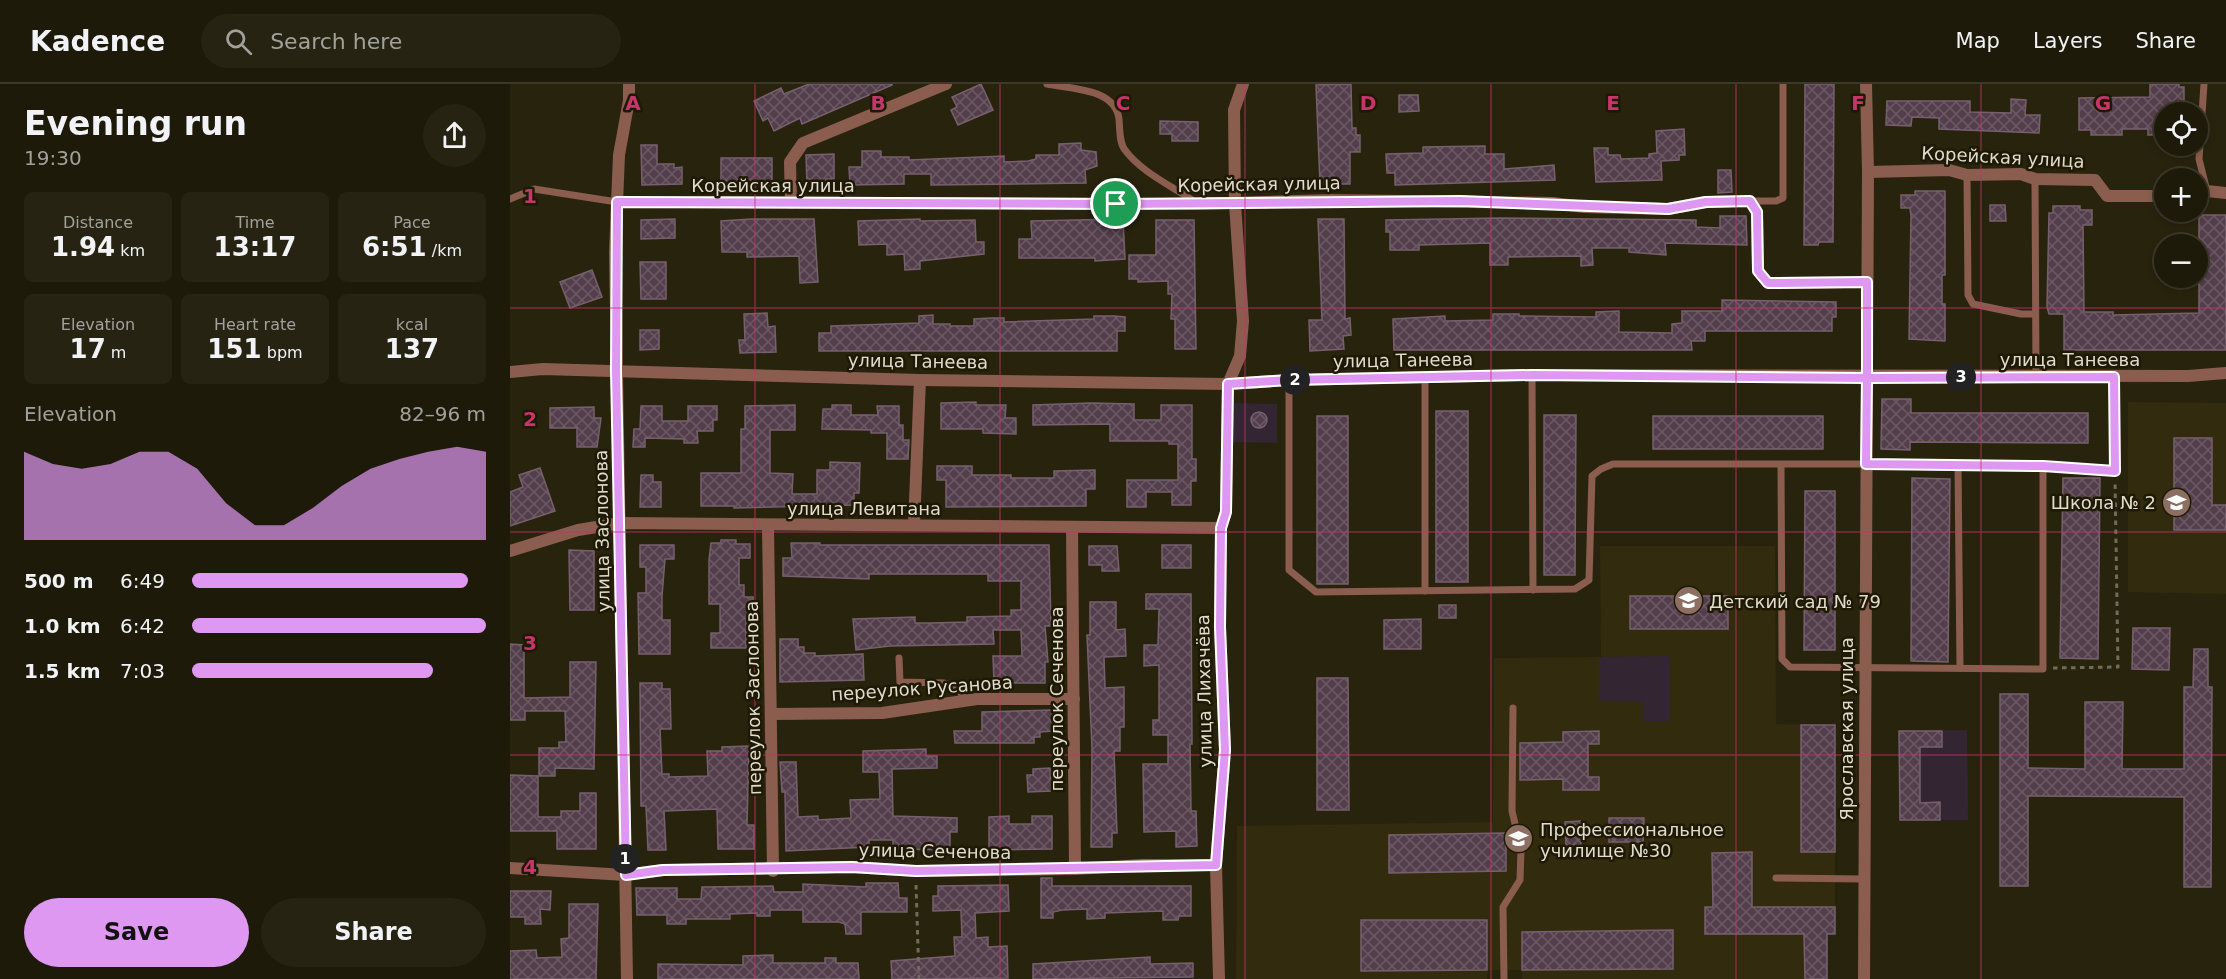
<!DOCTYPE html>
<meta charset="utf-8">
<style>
body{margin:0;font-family:"DejaVu Sans",sans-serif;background:#262313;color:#f1f3f6;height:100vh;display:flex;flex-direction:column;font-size:22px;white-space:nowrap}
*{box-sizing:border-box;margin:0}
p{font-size:20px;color:#a1a19c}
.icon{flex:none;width:33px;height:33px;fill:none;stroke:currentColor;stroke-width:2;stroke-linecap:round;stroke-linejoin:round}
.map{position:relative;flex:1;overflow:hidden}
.details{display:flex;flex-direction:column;background:#1e1a0a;width:510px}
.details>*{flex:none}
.controls{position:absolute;left:1644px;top:18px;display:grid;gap:12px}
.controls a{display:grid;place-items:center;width:54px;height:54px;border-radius:50%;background:#1e1a0a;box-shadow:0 3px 9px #0003,0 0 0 2px #3c382b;font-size:30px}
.pin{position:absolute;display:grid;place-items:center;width:51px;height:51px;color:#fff;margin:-26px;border:3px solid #fff;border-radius:50%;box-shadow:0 2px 6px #0007}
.km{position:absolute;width:30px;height:30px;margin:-15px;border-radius:50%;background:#222;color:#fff;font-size:16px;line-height:30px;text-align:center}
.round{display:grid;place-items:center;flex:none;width:63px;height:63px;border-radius:32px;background:#262313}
.summary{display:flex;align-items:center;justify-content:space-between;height:102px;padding:0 24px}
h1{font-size:33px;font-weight:600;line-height:45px}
.stats{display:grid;grid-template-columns:repeat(3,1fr);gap:9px;height:102px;padding:6px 24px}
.stats div{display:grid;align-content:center;border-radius:9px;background:#262313;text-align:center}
.stats b{font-size:26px;font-weight:600}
.stats small{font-size:16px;font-weight:400}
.stats p{font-size:16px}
.chart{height:168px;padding:12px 24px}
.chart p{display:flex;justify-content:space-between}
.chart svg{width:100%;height:108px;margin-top:6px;fill:#de98f2;opacity:.7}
.button{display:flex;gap:12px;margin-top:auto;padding:12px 24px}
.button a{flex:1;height:69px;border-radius:36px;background:#de98f2;color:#111;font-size:24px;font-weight:600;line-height:69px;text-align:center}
.button a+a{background:#262313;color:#f1f3f6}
ul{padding:0 24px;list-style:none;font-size:20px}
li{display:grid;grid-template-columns:96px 72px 1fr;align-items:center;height:45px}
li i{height:15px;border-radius:8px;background:#de98f2}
header{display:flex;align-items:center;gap:36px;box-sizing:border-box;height:84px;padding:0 30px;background:#1e1a0a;border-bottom:2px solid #3c382b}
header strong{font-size:28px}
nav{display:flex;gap:33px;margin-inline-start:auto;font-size:21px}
.search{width:420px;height:54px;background:#262313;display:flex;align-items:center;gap:15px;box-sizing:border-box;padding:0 21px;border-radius:33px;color:#a1a19c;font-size:22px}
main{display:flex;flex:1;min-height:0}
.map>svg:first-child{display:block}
.built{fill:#332b0e}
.industrial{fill:#332531}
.building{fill:url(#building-cross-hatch);stroke:#77606e;stroke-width:1.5}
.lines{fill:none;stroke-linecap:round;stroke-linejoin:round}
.path{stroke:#716c5a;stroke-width:3;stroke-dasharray:4.5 4.5;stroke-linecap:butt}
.lane{stroke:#8b5d4e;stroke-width:7}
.street{stroke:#8b5d4e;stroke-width:12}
.route-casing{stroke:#fff;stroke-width:12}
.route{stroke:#de98f2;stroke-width:8}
.grid{fill:none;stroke:#c6356c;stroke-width:1.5;stroke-opacity:0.55}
.labels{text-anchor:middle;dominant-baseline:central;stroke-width:5;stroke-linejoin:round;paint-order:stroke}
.street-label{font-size:18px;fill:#dfdbce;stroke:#1f1904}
.poi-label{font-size:18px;fill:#dfdbce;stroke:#1f1904;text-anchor:start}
.grid-label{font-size:20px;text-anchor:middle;font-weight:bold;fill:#c6356c;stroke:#1f1904;stroke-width:5;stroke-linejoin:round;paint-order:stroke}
</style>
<header>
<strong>Kadence</strong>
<div class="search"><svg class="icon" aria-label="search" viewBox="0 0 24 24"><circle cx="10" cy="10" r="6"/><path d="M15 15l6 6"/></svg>Search here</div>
<nav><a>Map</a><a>Layers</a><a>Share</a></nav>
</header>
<main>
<section class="details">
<div class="summary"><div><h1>Evening run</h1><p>19:30</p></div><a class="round"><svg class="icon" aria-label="share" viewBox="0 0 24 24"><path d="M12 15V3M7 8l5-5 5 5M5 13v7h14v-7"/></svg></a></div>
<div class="stats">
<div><p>Distance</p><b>1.94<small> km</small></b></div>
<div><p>Time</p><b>13:17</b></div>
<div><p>Pace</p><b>6:51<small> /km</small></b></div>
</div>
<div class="stats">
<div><p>Elevation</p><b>17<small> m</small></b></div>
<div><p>Heart rate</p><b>151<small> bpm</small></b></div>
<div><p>kcal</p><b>137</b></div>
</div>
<div class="chart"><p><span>Elevation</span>82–96 m</p>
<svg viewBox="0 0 160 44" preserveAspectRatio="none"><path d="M0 44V8L10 13L20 15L30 13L40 8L50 8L60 15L70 29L80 38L90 38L100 31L110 22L120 15L130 11L140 8L150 6L160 8V44z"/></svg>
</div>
<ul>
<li><b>500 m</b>6:49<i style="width:94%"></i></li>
<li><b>1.0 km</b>6:42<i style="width:100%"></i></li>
<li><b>1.5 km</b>7:03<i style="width:82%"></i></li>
</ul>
<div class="button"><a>Save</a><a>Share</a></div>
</section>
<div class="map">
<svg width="1716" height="895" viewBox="0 0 1716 895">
<defs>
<pattern id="building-cross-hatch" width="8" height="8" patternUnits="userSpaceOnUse" patternTransform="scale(1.5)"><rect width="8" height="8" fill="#533e4b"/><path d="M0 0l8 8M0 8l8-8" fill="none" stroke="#6b5964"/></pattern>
</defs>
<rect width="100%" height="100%" fill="#28230d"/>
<!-- built -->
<g class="built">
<polygon points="1618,318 1716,319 1716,510 1618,508"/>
<polygon points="1090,462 1265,462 1266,640 1291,641 1291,768 1325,768 1325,850 1313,850 1317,895 1012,895 1012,886 978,886 977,895 726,895 727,742 983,738 984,574 1089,573 1089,617 1160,573 1091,573"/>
</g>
<!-- industrial -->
<g class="industrial">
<polygon points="722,319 767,320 767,359 722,358"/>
<polygon points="1160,572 1160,637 1133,637 1133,618 1089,617 1089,573"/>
<polygon points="1457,646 1458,736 1390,736 1389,647"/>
</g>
<!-- building -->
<g class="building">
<polygon points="299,0 382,0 382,1 292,40 290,34 264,47 258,34 253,37 244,17 271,4 274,10"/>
<polygon points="471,0 483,26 448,41 441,26 447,23 442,13"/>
<polygon points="841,0 842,44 846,44 846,51 850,51 850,68 840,68 840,100 810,100 806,1"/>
<polygon points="1295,0 1324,0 1323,158 1309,158 1308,161 1294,161"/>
<polygon points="1640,0 1669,0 1669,3 1674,3 1674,28 1654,28 1654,51 1638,51 1638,45 1612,45 1612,51 1581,51 1581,46 1569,46 1569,14 1640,13"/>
<polygon points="889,11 908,11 909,27 889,28"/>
<polygon points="1501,15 1516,16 1515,31 1530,31 1529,49 1429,45 1429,34 1402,33 1401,42 1376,41 1377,17 1460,17 1460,28 1501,29"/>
<polygon points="650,37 688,38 688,57 662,57 662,50 650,50"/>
<polygon points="1174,45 1175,71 1169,71 1169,76 1151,77 1152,96 1086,98 1084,64 1098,64 1098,71 1110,71 1111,75 1139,74 1139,70 1147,69 1146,47"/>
<polygon points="571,59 571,66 586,68 587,82 575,86 576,99 421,101 421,90 394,90 394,100 340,101 339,83 352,83 352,67 371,67 371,73 399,73 399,76 494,72 494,78 518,77 526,75 526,71 549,71 549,60"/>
<polygon points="131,61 147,61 147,80 164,80 164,84 172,83 172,100 132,101"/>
<polygon points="975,62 975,70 994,70 994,85 1044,81 1045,96 885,101 885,89 877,89 876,70 913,69 913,63"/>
<polygon points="324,70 324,95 316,95 316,99 297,100 296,71"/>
<polygon points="211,74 262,74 262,101 211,102"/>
<polygon points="1208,86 1221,86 1222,108 1208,109"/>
<polygon points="1405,107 1435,107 1435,191 1432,191 1432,220 1435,220 1435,257 1399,255 1401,132 1400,124 1391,124 1391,111 1405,111"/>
<polygon points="1480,121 1495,121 1496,137 1480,137"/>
<polygon points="1543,122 1570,122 1570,126 1582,126 1582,141 1573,141 1574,228 1603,228 1603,231 1689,229 1689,131 1716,131 1716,266 1554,266 1554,230 1539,230 1537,223 1539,129 1543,129"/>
<polygon points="1210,132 1236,132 1237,161 1155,159 1156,171 1119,168 1119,164 1082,164 1083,181 1071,182 1071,172 998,173 998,181 980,181 980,159 909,161 909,166 880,166 880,148 876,148 876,136 991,134 1186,136 1186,143 1210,144"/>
<polygon points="165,135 165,154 131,155 131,136"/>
<polygon points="242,135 304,135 308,198 290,199 289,172 237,173 237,168 212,168 211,137"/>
<polygon points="410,135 410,137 465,136 466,158 474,158 474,170 410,177 410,185 395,186 394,170 377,171 377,160 349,161 348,137"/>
<polygon points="613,135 615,175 585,177 585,174 509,174 509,155 522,155 521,137"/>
<polygon points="808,135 834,135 835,235 840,234 841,251 833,252 834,265 800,267 799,236 812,236"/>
<polygon points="646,136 684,136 686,265 665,265 665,235 661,235 662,210 658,210 658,197 628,198 628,195 619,195 619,171 646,171"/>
<polygon points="130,178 156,178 156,215 131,215"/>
<polygon points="82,186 92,213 60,224 50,198"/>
<polygon points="1212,216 1326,218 1326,233 1322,233 1322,247 1195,247 1195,257 1181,257 1182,266 884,266 883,235 935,232 935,237 983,236 983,230 1009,230 1009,232 1086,233 1086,228 1109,227 1109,248 1162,249 1162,240 1172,239 1172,227 1212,227"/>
<polygon points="257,229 258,243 265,242 266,268 230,269 229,256 235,256 234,230"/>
<polygon points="423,231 423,240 440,240 440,242 464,242 464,235 481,234 494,234 494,238 584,235 584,232 604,232 615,233 615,247 607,247 607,267 309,267 309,249 321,249 321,242 409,239 409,232"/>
<polygon points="130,246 149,246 149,265 130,266"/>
<polygon points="1372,315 1401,315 1401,329 1578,329 1578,359 1400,358 1400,366 1371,365"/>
<polygon points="466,318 466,321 496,321 495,334 506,334 506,350 473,349 473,345 431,345 431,319"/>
<polygon points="581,319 624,320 624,336 651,336 651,321 682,321 682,375 686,375 686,397 681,397 681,421 662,421 662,408 636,408 636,423 617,423 617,396 668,396 668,360 659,360 659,357 600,357 600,340 523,341 523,321"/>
<polygon points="285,321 285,346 260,346 260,389 283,390 282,410 307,410 307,386 320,386 320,378 350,379 349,409 344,409 344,421 224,424 224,422 191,422 191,389 231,389 231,345 235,345 235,322"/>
<polygon points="322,321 341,321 341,331 368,331 367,322 389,322 389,341 393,341 393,356 399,356 398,375 377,375 377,349 361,349 361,346 312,345 313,325 322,325"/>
<polygon points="131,322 152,322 152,337 178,337 178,322 207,322 207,336 203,336 203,347 187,347 188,359 174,359 174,355 135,354 135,363 123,363 124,345 130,345"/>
<polygon points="84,323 84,334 91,334 87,363 67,363 67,344 40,344 40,324"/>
<rect x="926" y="327" width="32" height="171"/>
<circle cx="749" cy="336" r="8"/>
<polygon points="1034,331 1066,331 1065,491 1034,491"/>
<rect x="807" y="332" width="31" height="168"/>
<rect x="1143" y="332" width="170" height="33"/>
<polygon points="1664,354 1702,354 1702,421 1716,421 1716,446 1664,446"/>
<polygon points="427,382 462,382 462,391 501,391 501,394 544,394 544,387 585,386 585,405 576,405 576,422 436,423 436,396 427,396"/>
<polygon points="30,384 45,427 0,442 0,408 13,403 9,391"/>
<polygon points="131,391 143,391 143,398 151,398 151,423 130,423"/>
<polygon points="1402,394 1440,395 1438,578 1401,577"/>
<polygon points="1553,394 1590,394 1588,575 1550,574"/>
<polygon points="1295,407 1325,407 1325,566 1294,566"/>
<polygon points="211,456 226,456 226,460 240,460 240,474 229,474 229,501 234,501 234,513 243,513 243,534 236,534 236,564 201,564 201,549 210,549 210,520 199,520 199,476 201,459 211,459"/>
<polygon points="281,459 310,459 310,461 539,461 541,542 535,542 538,578 535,578 535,599 484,599 483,572 512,572 511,546 483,546 484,560 380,562 346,566 343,535 405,533 405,539 422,539 457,538 457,533 501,532 501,526 511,526 511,497 478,497 478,490 359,490 359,495 273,492 273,474 282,474"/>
<polygon points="130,461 164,461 164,475 155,475 152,512 152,536 160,536 160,570 129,570 128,509 136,509 136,483 130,483"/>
<rect x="652" y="461" width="29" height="23"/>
<polygon points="579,462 607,462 609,487 592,487 592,481 579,481"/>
<polygon points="59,466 84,467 84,526 60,526"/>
<polygon points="636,510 681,510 682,660 680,660 681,727 686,727 687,762 666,763 666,747 634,748 633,680 658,680 658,651 643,651 643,636 649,636 649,581 634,582 634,561 648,561 649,525 636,525"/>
<rect x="1120" y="512" width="98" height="33"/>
<polygon points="580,518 606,518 606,546 615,545 616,572 594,573 595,604 614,603 614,643 610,643 610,667 604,667 607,749 602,749 602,763 581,763 582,664 577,551 580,551"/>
<rect x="929" y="521" width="17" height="13"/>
<polygon points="911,535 911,565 874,565 874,536"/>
<polygon points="1623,544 1660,544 1659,586 1622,585"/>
<polygon points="270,555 288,555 288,563 294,563 294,569 305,569 305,572 353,570 354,596 270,598"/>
<polygon points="0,560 14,561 14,614 60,613 60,578 86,578 84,685 45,684 45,692 29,692 29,664 49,664 49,658 56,658 55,627 15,627 15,636 0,636"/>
<polygon points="1684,565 1698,565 1698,603 1702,603 1701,803 1674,803 1674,713 1518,712 1518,802 1490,802 1490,610 1518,610 1518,684 1575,685 1575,618 1613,618 1612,685 1674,685 1674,603 1683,603"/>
<polygon points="807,594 838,594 839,726 807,726"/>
<polygon points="130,599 152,599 152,605 160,605 161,645 150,645 152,690 159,690 159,693 198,692 197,667 212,667 212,663 239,662 237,741 244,741 244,765 208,765 207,725 154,727 156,766 138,766 136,722 131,722"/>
<polygon points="542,626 543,647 530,648 530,653 524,653 524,659 445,659 444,647 472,647 472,628"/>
<rect x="1291" y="641" width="34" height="127"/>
<polygon points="1089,647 1089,660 1078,660 1078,693 1089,693 1089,706 1053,706 1053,695 1010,696 1010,659 1053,658 1053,648"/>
<polygon points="1389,647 1432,647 1432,663 1410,663 1410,719 1430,718 1430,736 1390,736"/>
<polygon points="416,665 416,672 427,672 427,684 382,685 383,732 447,734 447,748 440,748 440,766 383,765 383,756 359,756 359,763 276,767 275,708 272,708 270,678 286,678 288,733 308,732 308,736 341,734 340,716 370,715 369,688 353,688 353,667"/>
<polygon points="540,684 541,707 518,708 517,691 523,691 523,685"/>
<polygon points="0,691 28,692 28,733 51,733 51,727 70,727 70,709 86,709 86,765 47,765 47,747 0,747"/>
<polygon points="499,732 499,740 522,740 522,732 542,732 542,765 479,766 479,733"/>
<polygon points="1099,734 1134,734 1133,758 1099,758"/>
<polygon points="1070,737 1071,761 1056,761 1055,738"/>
<polygon points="996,749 996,787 879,789 879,751"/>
<polygon points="1242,768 1242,823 1325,823 1325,850 1317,850 1317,895 1295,895 1294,850 1195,850 1195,823 1203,823 1202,769"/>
<polygon points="531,794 542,794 542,802 681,802 681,832 669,832 668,836 653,836 653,827 595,829 595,834 577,835 577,825 552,826 543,828 543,834 531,834"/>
<polygon points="356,799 388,799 389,814 397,814 397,828 351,828 351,850 336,850 335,840 329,838 293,838 293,826 260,826 260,832 247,832 247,829 220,830 220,835 176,835 176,840 157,840 157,831 127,831 126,804 167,804 167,815 191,815 192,803 263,802 264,808 293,808 293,800 356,803"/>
<polygon points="498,801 499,827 465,829 466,854 478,853 478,863 497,862 498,894 382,895 381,877 445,872 444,853 452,853 451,826 423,827 423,812 428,812 428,802"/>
<polygon points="0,807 41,807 40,826 30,825 31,840 15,840 15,833 0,833"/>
<polygon points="59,820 88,820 86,895 0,895 0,867 26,866 27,874 52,873 51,855 59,854"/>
<polygon points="851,836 977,836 977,886 851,887"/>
<polygon points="1163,846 1163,885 1012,886 1012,848"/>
<polygon points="263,871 263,879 315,879 315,874 326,874 326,879 348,879 349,895 148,895 148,880 233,881 233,872"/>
<polygon points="640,873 640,880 683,879 683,893 523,895 523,880"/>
</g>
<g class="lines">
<!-- path -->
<g class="path">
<polyline points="1604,303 1605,378"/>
<polyline points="1543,584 1608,583 1605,396"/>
<polyline points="406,801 409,895"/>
</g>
<!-- lane -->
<g class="lane">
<path d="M537 0C561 5 605 4 609 35 610 45 609 59 615 66 631 88 662 102 685 118"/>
<polyline points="1694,0 1689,75 1697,107"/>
<polyline points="1457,91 1458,211 1463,220 1511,230 1525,230"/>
<polyline points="1525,95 1526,293"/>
<polyline points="0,115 24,105 107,118"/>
<polyline points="1240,117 1266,117 1273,114 1273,0"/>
<polyline points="1022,291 1023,506"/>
<polyline points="779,296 779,486 806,508 1065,505 1079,496 1082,392 1091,385 1103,380 1448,380 1605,387"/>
<polyline points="1448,380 1450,584"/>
<polyline points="1271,381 1272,575 1280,583 1533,585 1533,382"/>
<polyline points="915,507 915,293"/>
<polyline points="389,574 390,598 434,599 447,603 456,617"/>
<polyline points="1266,794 1354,795"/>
<polyline points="994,895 993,823 1010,796 1011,765 1002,727 1003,624"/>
</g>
<!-- street -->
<g class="street">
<polyline points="1358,88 1439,86 1457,91 1511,90 1525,95 1585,96 1597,112 1654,112"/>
<polyline points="1688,110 1697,107 1716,109"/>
<polyline points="107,118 687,120 822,116 1043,119 1074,123 1158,125 1195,118 1240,117 1247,128 1248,187 1258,199 1357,198"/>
<polyline points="281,119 280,78 293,59 436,0"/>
<polyline points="0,288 33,285 410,296 718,300 779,296 1022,291 1678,292 1716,289"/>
<polyline points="404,441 410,296"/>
<polyline points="258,442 263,787"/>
<polyline points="562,444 565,785"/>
<polyline points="0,467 68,446 111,439 711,444"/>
<polyline points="262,630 372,629 467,615 564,615"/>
<polyline points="0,784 115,791 153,786 342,783 406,787 565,785 633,781 706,781"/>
<polyline points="117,895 105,168 109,71 119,16 119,0"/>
<polyline points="709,895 706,781 715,666 710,543 711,444 716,428 718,300 730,272 733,237 725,120 724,26 733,0"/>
<polyline points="1354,895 1358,88 1356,0"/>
</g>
</g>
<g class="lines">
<defs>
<polyline id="route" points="606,120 107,118 106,287 116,791 153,786 342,783 406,787 706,781 715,666 710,543 711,444 716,428 718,300 779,296 1022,291 1357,294 1356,380 1533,382 1605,387 1604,293 1357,294 1357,198 1258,199 1248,187 1247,128 1240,117 1196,118 1158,125 951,117 606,120"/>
</defs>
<!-- route casing -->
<use href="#route" class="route-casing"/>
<!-- route -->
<use href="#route" class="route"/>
</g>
<!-- grid -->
<path class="grid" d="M245 0V895M490 0V895M735 0V895M981 0V895M1226 0V895M1471 0V895M0 224H1716M0 448H1716M0 671H1716"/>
<!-- icons -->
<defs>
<symbol id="school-disc" viewBox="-11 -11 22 22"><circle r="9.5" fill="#8d6e63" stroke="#1f1904"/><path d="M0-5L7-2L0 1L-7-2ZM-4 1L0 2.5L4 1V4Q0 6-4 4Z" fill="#fff"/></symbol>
<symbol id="university-disc" viewBox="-11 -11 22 22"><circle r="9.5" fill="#8d6e63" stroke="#1f1904"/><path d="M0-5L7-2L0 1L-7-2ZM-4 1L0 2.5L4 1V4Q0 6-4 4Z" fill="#fff"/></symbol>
</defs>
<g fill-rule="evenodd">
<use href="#school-disc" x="1650" y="402" width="33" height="33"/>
<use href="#school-disc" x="1162" y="500" width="33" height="33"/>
<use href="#university-disc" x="992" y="738" width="33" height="33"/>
</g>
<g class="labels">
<!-- street labels -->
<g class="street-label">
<text transform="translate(1493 73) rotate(3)">Корейская улица</text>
<text transform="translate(749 100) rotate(-1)">Корейская улица</text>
<text x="263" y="101">Корейская улица</text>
<text x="1560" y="275">улица Танеева</text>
<text transform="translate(893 276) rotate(-1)">улица Танеева</text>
<text transform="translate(408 277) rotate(1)">улица Танеева</text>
<text x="354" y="424">улица Левитана</text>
<text transform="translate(92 447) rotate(-91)">улица Заслонова</text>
<text transform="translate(412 604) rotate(-4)">переулок Русанова</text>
<text transform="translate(694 607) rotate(-91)">улица Лихачёва</text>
<text transform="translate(243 614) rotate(-91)">переулок Заслонова</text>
<text transform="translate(546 615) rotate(-90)">переулок Сеченова</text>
<text transform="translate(1336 645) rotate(-90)">Ярославская улица</text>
<text transform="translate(425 767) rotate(1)">улица Сеченова</text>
</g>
<!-- poi labels -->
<g class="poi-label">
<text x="1646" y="418" text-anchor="end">Школа № 2</text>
<text x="1199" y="517">Детский сад № 79</text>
<text x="1030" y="745">Профессиональное<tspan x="1030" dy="21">училище №30</tspan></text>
</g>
</g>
<g class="grid-label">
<text x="123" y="26">A</text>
<text x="368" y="26">B</text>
<text x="613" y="26">C</text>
<text x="858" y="26">D</text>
<text x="1103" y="26">E</text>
<text x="1348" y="26">F</text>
<text x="1593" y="26">G</text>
<text x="20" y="119">1</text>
<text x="20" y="342">2</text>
<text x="20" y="566">3</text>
<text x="20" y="790">4</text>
</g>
</svg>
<div class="controls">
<a><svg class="icon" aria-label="locate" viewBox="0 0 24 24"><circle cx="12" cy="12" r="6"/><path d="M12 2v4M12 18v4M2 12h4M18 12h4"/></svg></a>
<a>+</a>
<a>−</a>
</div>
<div class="pin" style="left:606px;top:120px;background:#1e9e55"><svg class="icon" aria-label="arrive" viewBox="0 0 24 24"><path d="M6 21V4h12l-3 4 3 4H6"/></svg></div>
<b class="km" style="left:115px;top:775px">1</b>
<b class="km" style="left:785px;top:296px">2</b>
<b class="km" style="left:1451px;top:293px">3</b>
</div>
</main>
